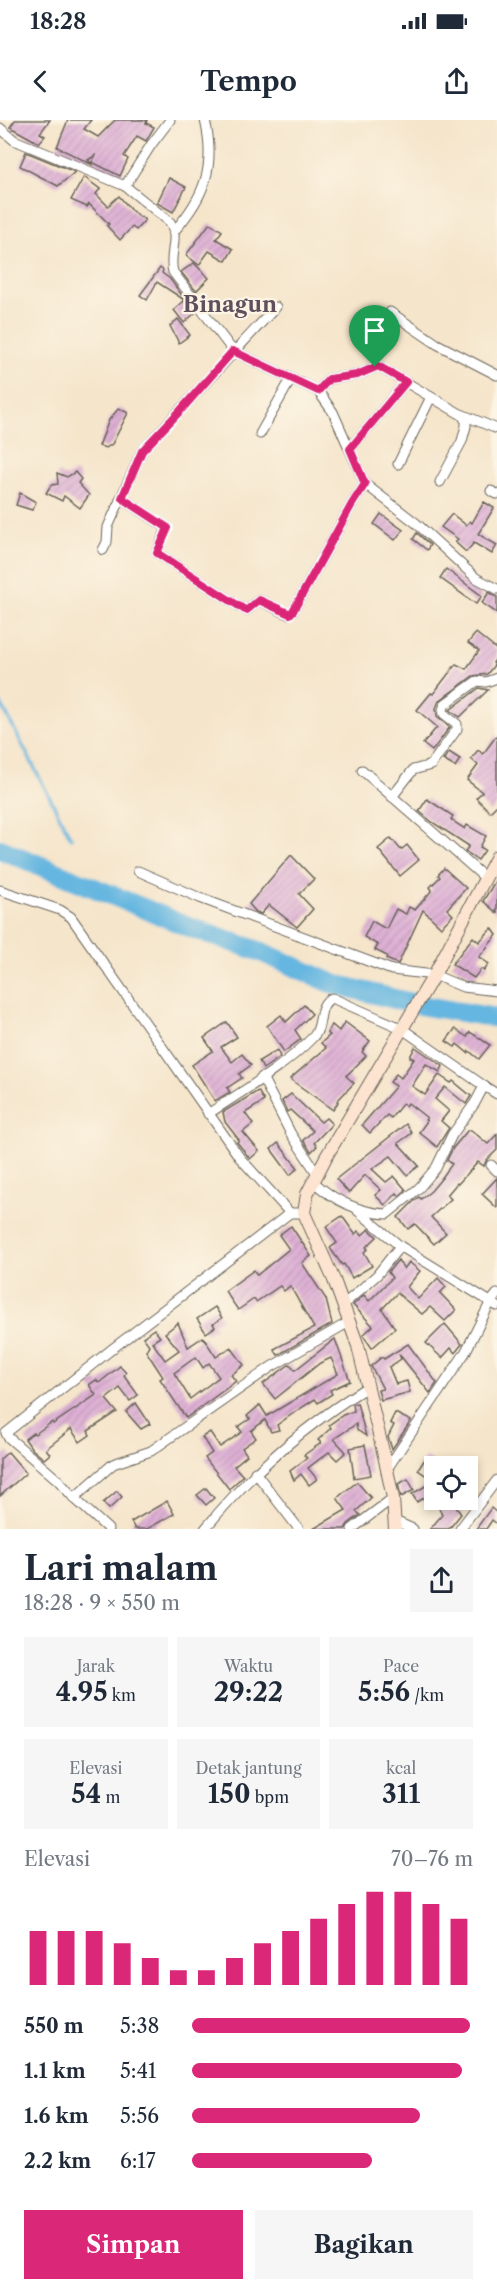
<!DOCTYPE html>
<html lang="id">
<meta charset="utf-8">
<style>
body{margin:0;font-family:"Libre Caslon Text",serif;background:#f6f6f7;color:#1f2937;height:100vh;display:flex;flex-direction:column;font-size:22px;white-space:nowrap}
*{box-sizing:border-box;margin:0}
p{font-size:20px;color:#747a83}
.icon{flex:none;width:33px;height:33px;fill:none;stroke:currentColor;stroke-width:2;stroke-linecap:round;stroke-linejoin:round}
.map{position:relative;height:1409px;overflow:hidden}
.drawer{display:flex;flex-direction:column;background:#fff;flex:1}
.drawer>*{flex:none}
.buttons{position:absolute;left:424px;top:1336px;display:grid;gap:12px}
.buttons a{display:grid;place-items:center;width:54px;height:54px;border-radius:0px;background:#fff;box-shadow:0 3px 9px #0003;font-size:30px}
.pin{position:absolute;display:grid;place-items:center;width:51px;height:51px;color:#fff;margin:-62px -26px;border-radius:50% 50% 50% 0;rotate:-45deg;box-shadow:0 0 6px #0007}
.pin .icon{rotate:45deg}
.round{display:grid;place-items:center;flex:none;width:63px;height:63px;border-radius:0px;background:#f6f6f7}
.overview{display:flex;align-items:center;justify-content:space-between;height:102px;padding:0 24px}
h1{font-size:33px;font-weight:800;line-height:45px}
.figures{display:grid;grid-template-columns:repeat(3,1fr);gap:9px;height:102px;padding:6px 24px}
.figures div{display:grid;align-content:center;border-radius:0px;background:#f6f6f7;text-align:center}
.figures b{font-size:26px;font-weight:800}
.figures small{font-size:16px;font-weight:400}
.figures p{font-size:16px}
.chart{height:168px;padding:12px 24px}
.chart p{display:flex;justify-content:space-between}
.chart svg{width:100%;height:108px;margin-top:6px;stroke:#db2777;stroke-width:6}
.primary-button{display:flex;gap:12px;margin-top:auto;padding:12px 24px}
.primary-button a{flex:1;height:69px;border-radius:0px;background:#db2777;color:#fff;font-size:24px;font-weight:800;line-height:69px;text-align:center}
.primary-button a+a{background:#f6f6f7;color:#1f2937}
ul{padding:0 24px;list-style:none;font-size:20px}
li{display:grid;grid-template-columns:96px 72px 1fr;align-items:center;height:45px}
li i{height:15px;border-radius:8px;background:#db2777}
.status{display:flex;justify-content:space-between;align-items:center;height:42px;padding:0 30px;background:#fff;direction:ltr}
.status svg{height:16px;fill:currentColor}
header{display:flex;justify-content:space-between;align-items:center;height:78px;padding:0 24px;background:#fff;font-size:27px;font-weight:800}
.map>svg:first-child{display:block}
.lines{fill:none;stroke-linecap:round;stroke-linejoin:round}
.stream{stroke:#65b6e0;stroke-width:3}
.river{stroke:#65b6e0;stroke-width:20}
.building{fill:url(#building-hatch);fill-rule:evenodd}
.street-casing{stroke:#686259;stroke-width:11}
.secondary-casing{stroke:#686259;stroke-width:14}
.street{stroke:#fff;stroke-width:9}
.secondary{stroke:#fde4d0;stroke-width:12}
.route-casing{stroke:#fff;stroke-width:12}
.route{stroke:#db2777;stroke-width:8}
.labels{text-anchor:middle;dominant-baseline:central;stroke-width:4.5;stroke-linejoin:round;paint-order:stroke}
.quarter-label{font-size:22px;font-weight:bold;fill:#60505d;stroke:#fcf5e5}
</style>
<div class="status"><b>18:28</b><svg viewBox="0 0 49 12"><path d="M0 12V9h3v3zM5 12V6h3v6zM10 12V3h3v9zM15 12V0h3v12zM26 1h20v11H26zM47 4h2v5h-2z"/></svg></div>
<header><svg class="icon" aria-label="back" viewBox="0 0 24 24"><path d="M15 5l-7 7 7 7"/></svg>Tempo<svg class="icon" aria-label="share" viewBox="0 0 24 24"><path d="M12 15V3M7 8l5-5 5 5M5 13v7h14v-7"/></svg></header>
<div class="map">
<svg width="497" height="1409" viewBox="0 0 497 1409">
<defs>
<pattern id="building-hatch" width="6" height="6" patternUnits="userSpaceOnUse" patternTransform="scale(1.5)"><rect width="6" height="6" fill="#deb0d5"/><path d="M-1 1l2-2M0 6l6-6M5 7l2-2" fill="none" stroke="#be97b6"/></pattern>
</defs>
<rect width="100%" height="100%" fill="#fcf5e5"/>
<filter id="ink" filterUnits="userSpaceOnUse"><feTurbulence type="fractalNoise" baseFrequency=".0167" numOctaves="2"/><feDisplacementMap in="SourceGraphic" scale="12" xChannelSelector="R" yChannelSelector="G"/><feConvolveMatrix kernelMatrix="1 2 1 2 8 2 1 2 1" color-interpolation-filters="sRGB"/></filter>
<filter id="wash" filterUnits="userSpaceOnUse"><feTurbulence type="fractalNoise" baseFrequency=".008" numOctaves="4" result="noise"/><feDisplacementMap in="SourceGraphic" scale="24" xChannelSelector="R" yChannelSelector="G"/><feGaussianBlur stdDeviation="1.35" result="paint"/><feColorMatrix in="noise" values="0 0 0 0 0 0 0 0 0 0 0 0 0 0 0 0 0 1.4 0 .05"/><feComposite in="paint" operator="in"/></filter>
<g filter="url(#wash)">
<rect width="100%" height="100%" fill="#f5e5cb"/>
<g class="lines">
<!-- stream -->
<polyline class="stream" points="0,582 71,718"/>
<!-- river -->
<polyline class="river" points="0,729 189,807 259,831 334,864 419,885 497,898"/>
</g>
<g id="blocks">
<!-- building -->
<g class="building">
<polygon points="15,0 50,0 40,13 45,16 39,23 10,7"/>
<polygon points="68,0 91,0 84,9 98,17 115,0 147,0 146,3 154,7 146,21 137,16 124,36 128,39 120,56 92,42 96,35 88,40 93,45 57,27"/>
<polygon points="26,32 75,52 58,66 20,46"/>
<polygon points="84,57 100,69 96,74 108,86 119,76 132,91 145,100 136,110 132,107 120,120 107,106 109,104 89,84 87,87 71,80"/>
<polygon points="169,58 186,67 173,92 157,83"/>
<polygon points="210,103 222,111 216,119 233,129 226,141 209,131 199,145 186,135"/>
<polygon points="194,143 209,158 196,171 181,152"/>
<polygon points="160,148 163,150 162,153 170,159 186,181 157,162 147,180 140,175"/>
<polygon points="184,181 195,193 184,203 174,190"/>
<polygon points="178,199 190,215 179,223 170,206"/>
<polygon points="119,288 128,293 112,324 106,328 99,326 109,300"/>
<polygon points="75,352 81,359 78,363 89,375 80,388 64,376 62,381 46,373 51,365 58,364 57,353 67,357"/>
<polygon points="20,373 36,382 32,390 16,385"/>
<polygon points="484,382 494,388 478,414 497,425 492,434 474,423 466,432 455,422 458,419 441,407 452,394 466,405 470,401 472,403"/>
<polygon points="381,394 403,410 395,420 374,404"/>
<polygon points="417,413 430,425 427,430 413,419"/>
<polygon points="446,449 482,476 476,484 440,458"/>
<polygon points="489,472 497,477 497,493 482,483"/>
<polygon points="476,513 497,530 497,537 493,543 495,544 487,554 473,556 439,581 436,588 437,596 450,607 432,631 423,624 437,607 417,590 431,573 433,574 456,544 466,549 479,531 468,523"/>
<polygon points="479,568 488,570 460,597 450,590"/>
<polygon points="497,615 497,685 490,692 476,678 482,672 467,660 478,645 471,639 478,630 483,634"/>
<polygon points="449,632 460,639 455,647 443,640"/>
<polygon points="427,679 453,696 451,700 465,709 467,705 486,716 480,727 485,730 478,740 465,731 469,726 432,702 419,691"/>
<polygon points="391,718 401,730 407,725 419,740 400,756 378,729"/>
<polygon points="291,735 314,759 299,774 313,789 297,807 269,785 261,794 256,792 249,784"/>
<polygon points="444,748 466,768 447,789 453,795 441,807 423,790 398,844 386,839 387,836 375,830 378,825 364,817 372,801 386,809 396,789 406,794 409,787 415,790 432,770 430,767 440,757 438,755"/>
<polygon points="497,758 497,793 483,781"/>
<polygon points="492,808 497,815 479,837 489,844 484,851 481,849 474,858 452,844 473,817 479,822"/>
<polygon points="304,885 312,894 295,910 301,919 284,932 267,906 281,895 286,902"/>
<polygon points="227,902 237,917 221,927 232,942 242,934 251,945 239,954 242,958 227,968 230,972 215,981 192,945 213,931 204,918"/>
<polygon points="345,902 370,921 362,932 366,936 346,956 354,963 337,981 338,982 333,990 290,959 326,928 321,923 330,915 327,913 332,905 339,911"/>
<polygon points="455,909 467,917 470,912 490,925 479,939 469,931 468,933 457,924 455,927 446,921"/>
<polygon points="415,927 443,946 440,952 426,944 412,966 425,975 439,955 451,963 453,961 471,976 466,984 445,967 435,979 449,991 441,1001 449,1008 437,1027 419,1012 427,1001 425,1000 427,998 408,983 406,986 403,983 391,998 387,995 370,1013 362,1005 396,966 390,962 396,954 401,958 414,939 410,937"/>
<polygon points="277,930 280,937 263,949 259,941"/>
<polygon points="258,971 264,981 245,993 253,1004 243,1012 259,1031 250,1039 237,1022 239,1020 225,1002 223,992"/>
<polygon points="291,974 321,1002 326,998 332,1004 314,1023 317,1026 311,1032 303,1020 313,1011 290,990 287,992 282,981"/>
<polygon points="406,1004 412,1013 398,1023 419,1046 407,1055 391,1036 372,1049 386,1062 394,1056 406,1070 399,1076 397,1073 385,1085 375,1075 381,1070 365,1055 349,1073 336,1059"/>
<polygon points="468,1010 471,1010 488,1024 497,1014 497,1030 486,1041 484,1046 478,1042 458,1064 457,1063 447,1075 451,1079 431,1097 446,1113 434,1124 415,1104 408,1109 398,1097 415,1080 419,1077 421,1079 431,1071 441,1059 452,1044 447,1040 453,1028"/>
<polygon points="278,1023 298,1048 290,1055 271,1029"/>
<polygon points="497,1058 497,1088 482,1074"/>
<polygon points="342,1096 355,1114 358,1111 362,1115 369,1109 377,1117 366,1127 368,1129 364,1132 372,1146 352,1158 344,1144 342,1145 330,1128 337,1123 326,1107"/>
<polygon points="291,1106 311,1136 302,1143 326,1179 332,1204 278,1235 274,1229 314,1208 290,1166 284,1171 280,1166 256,1182 254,1179 238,1190 225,1171 254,1150 257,1155 289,1129 279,1115"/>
<polygon points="398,1140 404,1149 409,1142 420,1151 407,1167 418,1179 438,1158 446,1167 440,1173 456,1190 445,1201 430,1187 422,1194 397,1173 382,1189 395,1208 372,1228 363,1215 373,1206 353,1185 364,1175 369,1181 392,1158 388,1152"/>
<polygon points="215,1187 222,1198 213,1204 215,1207 206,1213 197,1199"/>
<path d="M178 1203 188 1227 203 1217 216 1237 231 1227 244 1245 231 1255 236 1261 186 1298 160 1259 163 1257 146 1231 149 1225 143 1217 154 1209 160 1217 152 1222 165 1240 179 1230 165 1213ZM196 1237 203 1248 209 1243 219 1257 190 1279 174 1253Z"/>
<polygon points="445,1204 462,1224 455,1233 451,1228 442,1238 426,1223"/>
<polygon points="335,1219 350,1261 330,1270 332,1274 318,1283 315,1279 298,1290 277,1305 279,1310 271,1312 265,1300 251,1311 256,1318 242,1328 247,1335 234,1346 243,1356 229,1369 205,1338 212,1333 202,1317 210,1312 220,1327 242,1312 238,1307 250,1299 247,1296 260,1285 267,1296 338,1254 331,1238 320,1243 275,1279 263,1264 290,1244 295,1250"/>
<polygon points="408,1224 437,1263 430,1273 399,1234 401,1239 389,1247 396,1264 407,1261 410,1272 381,1280 378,1270 383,1269 371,1246 382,1237 384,1239"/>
<polygon points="120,1246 126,1253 124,1255 138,1275 130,1281 120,1268 106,1279 117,1292 88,1311 90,1315 80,1322 71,1309 46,1329 50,1334 44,1339 32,1329 25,1319 33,1313 35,1314 52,1302 53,1304 96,1275 89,1265 96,1260 99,1263"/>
<polygon points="136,1283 150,1304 141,1309 126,1292"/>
<polygon points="357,1283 366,1316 357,1310 356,1304 334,1319 346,1332 337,1340 329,1332 308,1348 317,1359 309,1365 301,1354 294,1360 290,1351 307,1338 304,1335 321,1323 318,1320 331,1308 329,1305 343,1295 354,1291 353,1284"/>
<polygon points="395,1293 411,1301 392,1329 388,1317 394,1305 390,1303"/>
<polygon points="365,1325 371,1355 354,1358 350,1328"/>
<polygon points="8,1332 26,1353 0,1376 0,1339"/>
<polygon points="426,1337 435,1343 435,1371 417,1382 412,1374 434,1361 418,1350"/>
<polygon points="408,1359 414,1370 401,1377 398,1364"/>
<polygon points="357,1362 371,1378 356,1391 360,1395 348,1404 345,1409 313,1409 346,1390 337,1378"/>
<polygon points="206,1368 214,1378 206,1385 197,1375"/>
<polygon points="117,1371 122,1377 109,1389 103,1383"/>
<polygon points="435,1380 451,1380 461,1394 449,1409 430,1409 442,1395"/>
<polygon points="167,1381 174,1394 147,1409 135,1409 131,1402"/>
<polygon points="491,1388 497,1393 497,1404 492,1400 486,1409 476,1409"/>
</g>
</g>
</g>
<g filter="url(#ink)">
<use href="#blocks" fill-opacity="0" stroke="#686259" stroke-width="1.5"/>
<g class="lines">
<defs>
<g id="street">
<path d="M0 8 14 20 125 66 170 102C180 118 168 135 173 152L233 231 318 271 333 292 365 364 416 403 476 458 497 469"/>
<polyline points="125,66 151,25 170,0"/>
<path d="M175 110C205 76 216 46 205 0"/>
<polyline points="390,192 437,224 497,255"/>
<polyline points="318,271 329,259 357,255 378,246 462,295 466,301 466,306 462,321 440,362"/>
<polyline points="461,294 497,309"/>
<polyline points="260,314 291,259"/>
<polyline points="350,329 406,262"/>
<polyline points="398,344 431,277"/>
<polyline points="491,371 497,374"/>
<polyline points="122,378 167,408 157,433 245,490 247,490 259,480 288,494 293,491 352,384 365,364"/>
<polyline points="103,430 107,422 108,407 142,331 276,187"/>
<polyline points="362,650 484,757"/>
<polyline points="392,677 413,650 431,645 457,609 457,604 444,594 443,590 445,584 477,561 486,562 497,558"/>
<polyline points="138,751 200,778 392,850 434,855 463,867 497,871"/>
<polyline points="0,770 60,790 71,797 240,1038 290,1093"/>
<polyline points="262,957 291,1014 318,1055"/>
<path d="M208 994C244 970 283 948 313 917 324 907 316 884 332 878L401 908 484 966"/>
<polyline points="491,1045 497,1051"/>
<path d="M314 1062C333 1080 360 1093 387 1094L419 1068 436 1048 452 1015 475 983 484 966 497 974"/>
<polyline points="358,1091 400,1126 497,1186"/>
<polyline points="343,1185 377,1155 400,1126"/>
<polyline points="387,1349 465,1233 490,1183 497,1174"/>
<polyline points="255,1352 299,1409"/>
<polyline points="74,1378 113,1344 151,1331 271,1247 349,1202"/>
<polyline points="395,1401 413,1409"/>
<polyline points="108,1409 74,1378 59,1361 8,1317 6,1313 112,1229 290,1093 304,1093"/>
<path d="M205 1409C250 1353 306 1305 367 1267"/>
<polyline points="352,1409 393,1378"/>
<polyline points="460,1409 497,1360"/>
</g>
<polyline id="secondary" points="395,1409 393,1378 385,1340 358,1226 334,1160 304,1093 307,1074 326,1037 434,855 497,736"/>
</defs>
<!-- street casing -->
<use href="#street" class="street-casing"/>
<!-- secondary casing -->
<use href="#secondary" class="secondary-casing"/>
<!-- street -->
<use href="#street" class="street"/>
<!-- secondary -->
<use href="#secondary" class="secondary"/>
</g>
</g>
<g class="lines" filter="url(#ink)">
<defs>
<polygon id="route" points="233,231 318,271 329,259 357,255 378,246 406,262 350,329 365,364 352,384 293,491 290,494 259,480 247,490 245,490 157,433 168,408 122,378 142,331 180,291"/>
</defs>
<!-- route casing -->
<use href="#route" class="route-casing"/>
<!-- route -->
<use href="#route" class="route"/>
</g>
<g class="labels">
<!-- quarter labels -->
<g class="quarter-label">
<text x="230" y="184">Binagun</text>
</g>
</g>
</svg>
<div class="buttons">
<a><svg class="icon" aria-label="locate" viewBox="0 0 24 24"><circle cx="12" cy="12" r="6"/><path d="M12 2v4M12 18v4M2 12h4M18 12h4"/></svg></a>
</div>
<div class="pin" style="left:375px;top:247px;background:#1e9e55"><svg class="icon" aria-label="arrive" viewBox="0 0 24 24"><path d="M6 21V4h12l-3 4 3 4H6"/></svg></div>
</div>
<section class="drawer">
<div class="overview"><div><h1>Lari malam</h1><p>18:28 · 9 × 550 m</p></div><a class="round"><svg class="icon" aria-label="share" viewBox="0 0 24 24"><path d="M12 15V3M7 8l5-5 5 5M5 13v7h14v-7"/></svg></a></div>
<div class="figures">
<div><p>Jarak</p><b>4.95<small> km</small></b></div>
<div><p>Waktu</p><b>29:22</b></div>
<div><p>Pace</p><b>5:56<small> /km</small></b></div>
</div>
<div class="figures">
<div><p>Elevasi</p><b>54<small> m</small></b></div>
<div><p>Detak jantung</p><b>150<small> bpm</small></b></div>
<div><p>kcal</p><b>311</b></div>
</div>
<div class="chart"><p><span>Elevasi</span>70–76 m</p>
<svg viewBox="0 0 160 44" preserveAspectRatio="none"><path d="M5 44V22M15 44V22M25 44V22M35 44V27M45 44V33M55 44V38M65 44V38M75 44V33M85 44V27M95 44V22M105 44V17M115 44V11M125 44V6M135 44V6M145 44V11M155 44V17"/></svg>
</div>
<ul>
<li><b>550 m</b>5:38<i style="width:99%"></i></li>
<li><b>1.1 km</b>5:41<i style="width:96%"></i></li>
<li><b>1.6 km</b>5:56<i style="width:81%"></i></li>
<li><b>2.2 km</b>6:17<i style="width:64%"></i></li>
</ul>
<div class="primary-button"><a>Simpan</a><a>Bagikan</a></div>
</section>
